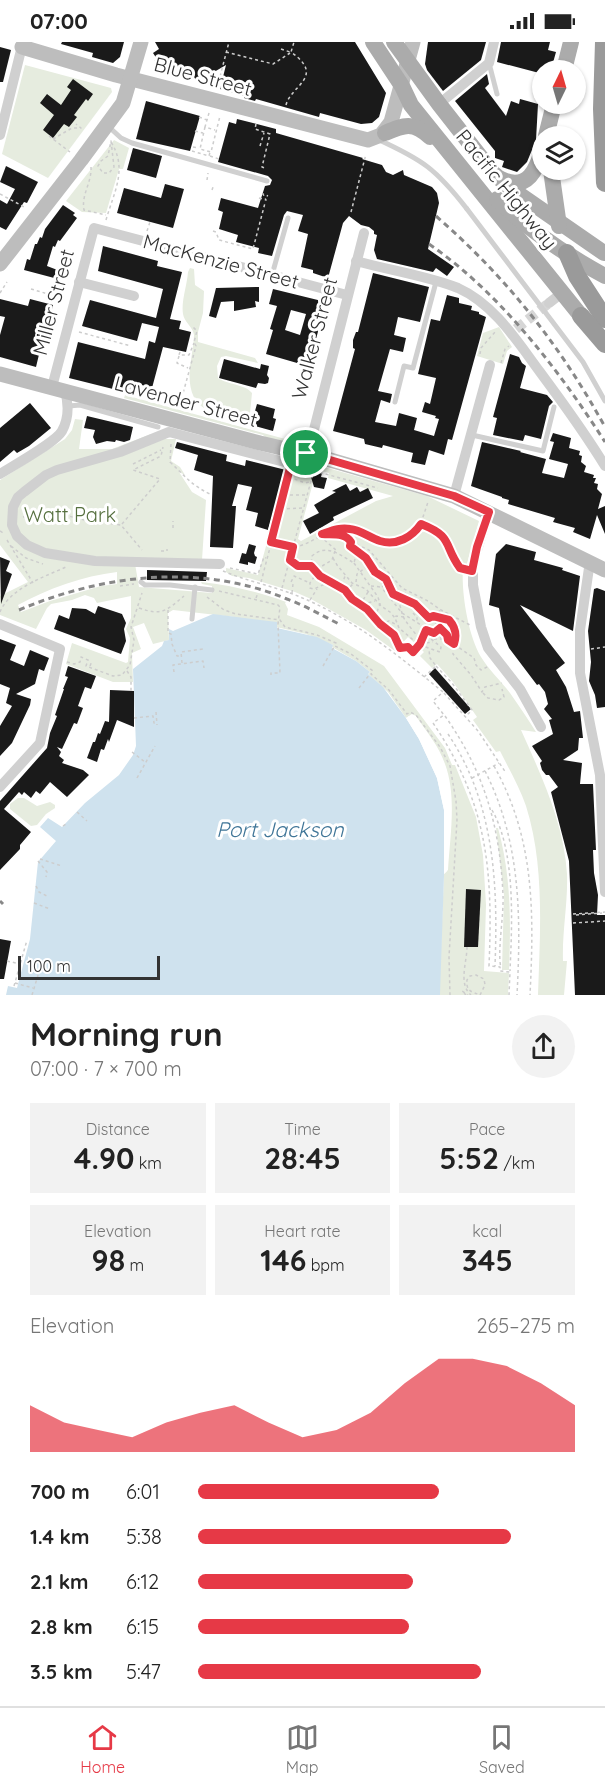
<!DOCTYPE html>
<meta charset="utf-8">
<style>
body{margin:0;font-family:Quicksand,sans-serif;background:#f2f2f2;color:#222;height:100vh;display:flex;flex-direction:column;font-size:22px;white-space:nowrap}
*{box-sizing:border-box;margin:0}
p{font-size:20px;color:#767676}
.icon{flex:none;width:33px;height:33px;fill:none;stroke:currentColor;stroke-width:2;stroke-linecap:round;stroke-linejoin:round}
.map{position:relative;height:953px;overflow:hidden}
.drawer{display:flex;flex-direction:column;background:#fff;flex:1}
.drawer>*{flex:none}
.needle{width:39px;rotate:5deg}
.tools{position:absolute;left:532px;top:18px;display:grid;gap:12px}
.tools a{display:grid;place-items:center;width:54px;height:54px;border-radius:50%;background:#fff;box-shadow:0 2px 4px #0004;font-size:30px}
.scale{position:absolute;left:18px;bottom:15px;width:142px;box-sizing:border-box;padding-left:6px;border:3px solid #333;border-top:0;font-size:16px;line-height:21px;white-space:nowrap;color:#333;-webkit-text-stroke:4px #fff;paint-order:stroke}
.pin{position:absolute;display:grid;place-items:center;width:51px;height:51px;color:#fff;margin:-26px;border:3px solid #fff;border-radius:50%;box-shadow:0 2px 6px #0007}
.round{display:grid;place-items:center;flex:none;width:63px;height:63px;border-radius:32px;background:#f2f2f2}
.headline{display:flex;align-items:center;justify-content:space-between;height:102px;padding:0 30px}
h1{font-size:33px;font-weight:800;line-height:45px}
.stats{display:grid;grid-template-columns:repeat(3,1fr);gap:9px;height:102px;padding:6px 30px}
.stats div{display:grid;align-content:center;border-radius:0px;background:#f2f2f2;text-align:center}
.stats b{font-size:30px;font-weight:800}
.stats small{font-size:16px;font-weight:400}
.stats p{font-size:16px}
.chart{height:168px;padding:12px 30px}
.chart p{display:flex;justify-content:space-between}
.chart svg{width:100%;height:108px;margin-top:6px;fill:#e63946;opacity:.7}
ul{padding:0 30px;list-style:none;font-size:20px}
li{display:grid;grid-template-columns:96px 72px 1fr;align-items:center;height:45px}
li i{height:15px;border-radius:8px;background:#e63946}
.status{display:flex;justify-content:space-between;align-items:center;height:42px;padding:0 30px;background:#fff;direction:ltr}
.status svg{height:16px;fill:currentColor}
.tabs{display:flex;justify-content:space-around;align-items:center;height:84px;border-top:2px solid #e0e0e0;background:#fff;font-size:16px;color:#767676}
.tabs a{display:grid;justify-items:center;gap:3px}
.tabs .current{color:#e63946}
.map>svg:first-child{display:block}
.green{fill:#e6ecdf;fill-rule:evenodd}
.water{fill:#cfe2ee}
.pier{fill:#fff}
.building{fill:#1a1a1a;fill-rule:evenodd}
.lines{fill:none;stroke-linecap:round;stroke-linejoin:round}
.street-tunnel{stroke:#d6d6d6;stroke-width:10;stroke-dasharray:10 5;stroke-linecap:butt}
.path{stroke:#cdcdcd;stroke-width:1.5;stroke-dasharray:3 3;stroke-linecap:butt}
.lane{stroke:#d0d0d0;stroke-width:5}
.street{stroke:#d0d0d0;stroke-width:10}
.secondary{stroke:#bdbdbd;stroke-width:15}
.primary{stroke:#ababab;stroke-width:16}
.highway{stroke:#9a9a9a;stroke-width:18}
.rail{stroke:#888;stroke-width:3;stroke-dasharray:6 4.5;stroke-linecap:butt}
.path-bridge{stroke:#cdcdcd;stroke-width:1.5;stroke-dasharray:3 3;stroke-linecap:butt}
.lane-bridge{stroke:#d0d0d0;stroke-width:5}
.route-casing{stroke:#fff;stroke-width:12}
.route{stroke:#e63946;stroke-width:8}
.labels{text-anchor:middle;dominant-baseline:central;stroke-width:6;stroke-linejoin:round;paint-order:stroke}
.street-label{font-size:20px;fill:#333;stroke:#fff}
.park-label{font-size:20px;fill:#56703f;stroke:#fff}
.water-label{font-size:21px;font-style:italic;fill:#3f7597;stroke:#fff}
</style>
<div class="status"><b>07:00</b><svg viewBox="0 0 49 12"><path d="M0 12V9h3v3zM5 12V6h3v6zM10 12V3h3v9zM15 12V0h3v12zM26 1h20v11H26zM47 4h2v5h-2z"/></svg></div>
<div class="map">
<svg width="605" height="953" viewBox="0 0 605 953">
<rect width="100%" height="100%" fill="#fff"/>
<!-- green -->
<g class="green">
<polygon points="25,23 111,46 112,50 48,136 2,112"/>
<polygon points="114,98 129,106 123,127 119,127 106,171 82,170 66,159"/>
<path d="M190 226 194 227 195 243 204 249 203 271 198 290V300L255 316 258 321 226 314 221 315 217 324 218 336C228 343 245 342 252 351L250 371 244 380C210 371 186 368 190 325 191 318 194 299 194 293 193 285 184 280 183 272 181 259 187 244 188 230Z"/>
<polygon points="499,285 512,305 507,309 503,322 477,314 483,291"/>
<polygon points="125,353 300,401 297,403 267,397 263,393 124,356"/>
<path d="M75 377 83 378 79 407H112L151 392 157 397H176L171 419 180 425 185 433 179 430 192 450 206 458 202 518 134 516 139 545 212 551V544L202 542 201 540C230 543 259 550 286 560L285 561 288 567 287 573 319 585 384 624 445 706 452 723H455L476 775 483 813 486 863 484 929 509 931 508 953H439L444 832 448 828C450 794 457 754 445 722 439 704 426 689 416 674L412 672 406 676 388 650 368 632 370 630 356 619 332 605 333 603 306 592 234 575 173 568 168 571 169 598 153 602 144 581 133 585 141 607 132 611 133 640H113L66 622 72 601 126 621 128 620 130 596 126 587 131 576V554L97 561 94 556 85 553 72 558 51 562 47 566 36 587 0 573V554L28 540 0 503V438L65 397 72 388ZM117 530V542L101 544 50 559 21 570 18 563C47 547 83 534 117 530Z"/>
<path d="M317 423 427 454 479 479 466 525H463C461 550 468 593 481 615 489 628 501 639 510 651 519 664 528 677 536 690L521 688C541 733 564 781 567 832 568 862 562 889 563 919H567L564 953H538C540 891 545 824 526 764 519 744 509 727 500 709L496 710 473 678 477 675 453 640 437 622 432 626 420 614 424 610 408 595 395 609 366 588 311 557 295 550 249 536 232 534 226 530V526L258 533 288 425 315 433 298 497 301 499 376 459 393 454 328 436 329 431 317 428Z"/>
<polygon points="18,756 24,756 37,764 50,760 55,763 55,766 46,772 37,783 31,784 10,767 10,762"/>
<path d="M496 786H498C511 833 511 879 509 928H502L504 853Z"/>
</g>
<!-- water -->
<polygon class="water" points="213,572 277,580 277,586 317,595 333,603 332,606 356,619 370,630 368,632 383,645 406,676 419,697 437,736 444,768 445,804 440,953 6,953 8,944 17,946 30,897 38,820 56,799 40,785 48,776 62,785 85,761 119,733 133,713 136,704 133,627 162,604 164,599 169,598 169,587 173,589"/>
<!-- pier -->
<polygon class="pier" points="409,674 422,696 440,735 447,768 447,829 444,832 444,768 437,736 419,697 406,676"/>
<!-- building -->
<g class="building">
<polygon points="62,0 124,0 120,15 113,21 92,15 93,11 61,2"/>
<polygon points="155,0 355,0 386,51 379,75 372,81 361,82 320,71 319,75 256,57 255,59 244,56 245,54 220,47 226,23 197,40 193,33 185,37 181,30 175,33 171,25 164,29 161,24 158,26 154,19 157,17 153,11 159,7"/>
<polygon points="428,0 486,0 481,18 443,49 427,28 425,22"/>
<polygon points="501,0 550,0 548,8 556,10 551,28 543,28 543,32 497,20"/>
<polygon points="0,5 11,8 3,40 0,40"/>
<polygon points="487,32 489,42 485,46 506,74 511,59 519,62 520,57 538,62 536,98 527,120 517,130 502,125 504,119 495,116 495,109 455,59"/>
<polygon points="73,37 93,52 88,59 86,57 74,73 77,75 69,85 64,82 53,96 43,88 54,73 40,61 47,52 61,63 71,48 67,45"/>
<polygon points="146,59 200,74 190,109 136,97"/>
<polygon points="237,77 276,87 276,91 363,116 362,117 382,123 386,130 393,133 403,128 404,133 432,145 437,151 439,161 428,207 454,225 447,234 436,226 433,230 377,217 374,208 377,193 374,192 374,189 369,185 361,183 349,174 343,181 328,236 313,231 313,228 301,225 308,192 298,189 303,173 287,169 284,173 272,214 258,211 259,206 236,200 238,193 219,187 223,170 218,168 221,156 258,166 265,144 270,143 272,138 268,134 218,120 229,80 236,82"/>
<polygon points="133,106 162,114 156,136 127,128"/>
<polygon points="6,124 38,140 27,161 24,160 6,188 0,185 0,158 7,162 15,147 0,140"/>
<polygon points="165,142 184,147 173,186 117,171 124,146 161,156"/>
<polygon points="63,163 75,171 73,173 77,176 60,199 58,198 55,205 53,204 47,224 60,229 58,237 24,228 27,217 30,218 35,202 37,202 40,195 42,196 45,187"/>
<polygon points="103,204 158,219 157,224 182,230 170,277 181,279 179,287 191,290 186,310 163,305 152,346 128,339 125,350 69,336 78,300 145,317 149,299 155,301 159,285 142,281 137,299 82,284 90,258 156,276 163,247 98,229"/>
<polygon points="373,231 429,245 420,280 398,275 394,293 406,296 403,310 390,307 378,349 392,352 390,361 381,358 375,380 396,384 399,371 417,376 414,388 434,394 439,377 435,376 436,374 422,370 425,360 430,362 436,336 418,332 431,277 440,279 447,253 459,256 459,261 472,264 471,268 479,270 479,272 486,275 452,398 448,397 444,413 429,408 425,423 411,420 413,411 383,403 382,406 365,402 364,397 333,389 355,307 353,306 353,298 356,290 358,290"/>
<polygon points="259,245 259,260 255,259 256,265 234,269 234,259 221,260 216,276 209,274 216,246"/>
<path d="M273 247 326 260 316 297H315L310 315 307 314 304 323 266 312 273 288 270 287 277 264 269 262ZM291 268 306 272 300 293 285 288Z"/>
<polygon points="0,257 28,264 30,257 53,263 50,275 48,275 36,325 0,315 0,293 5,275 0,274"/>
<polygon points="510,312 519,315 522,321 526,324 520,346 547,353 553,360 549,364 541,397 525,393 523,399 493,393 497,376 493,375"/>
<polygon points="224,317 260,327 261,322 269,324 267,333 269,336 268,341 265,342 258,341 256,346 219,336"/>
<polygon points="30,361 51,386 29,404 17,411 14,408 0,420 0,386"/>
<polygon points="257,362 275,367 273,376 276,377 273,389 251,383"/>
<polygon points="87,374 133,385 130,398 124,400 116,398 115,400 107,399 96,402 93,395 95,388 84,386"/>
<polygon points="553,391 571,396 569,406 580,409 579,413 582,414 581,420 586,424 584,430 594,433 593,436 596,436 594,441 598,442 597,447 602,452 598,467 605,464 605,492 597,473 590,497 573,490 575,486 553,480 555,476 508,462 509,458 502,456 502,455 471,444 482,400 521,409 520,410 546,417 542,431 564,436 568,422 549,417 554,400 550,399"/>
<polygon points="177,400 227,413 226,419 245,424 246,418 286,428 268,488 255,484 258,471 246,468 252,445 238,442 232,464 236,464 233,506 210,505 213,434 194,428 198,413 175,406"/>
<polygon points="316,430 322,431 321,435 327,436 324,447 314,445 311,435 312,432"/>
<polygon points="346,442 350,449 357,445 360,450 368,446 373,456 333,475 334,478 310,492 303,479 319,471 314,463 336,450 332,449"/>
<polygon points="249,502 256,504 254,511 255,514 257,515 255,522 248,520 248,523 239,521 242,511 246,512"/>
<polygon points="506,502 536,510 534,518 563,526 562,528 580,534 573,589 520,563 565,621 556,628 566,645 574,670 580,669 583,696 579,696 578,708 563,718 582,721 580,742 593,742 596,808 593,808 594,831 598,853 597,873 605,873 605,953 575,953 569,819 551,750 558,745 549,733 546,733 542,728 540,721 542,719 532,704 553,692 549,678 552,677 544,667 548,662 545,650 539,642 537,643 509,606 504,594 499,566 489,563 496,512"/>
<polygon points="0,515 10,519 6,529 12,532 1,562"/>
<polygon points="147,528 207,530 206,539 147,538"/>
<polygon points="597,546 605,549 605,665 597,666 595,653 589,639 591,620 588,589 594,547"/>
<polygon points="98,564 122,572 126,581 124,587 126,599 121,612 54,587 59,573 69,577 72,566 86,567 95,572"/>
<polygon points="0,597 16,603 10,618 24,624 30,608 49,616 44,629 39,627 35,642 16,652 31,657 30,663 12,701 0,714 0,684 12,664 6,661 10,646 0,642"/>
<polygon points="68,624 96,634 91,647 85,645 78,664 83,666 77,682 74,681 62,707 57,705 61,710 59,714 64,718 62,721 83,728 89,733 67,755 50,740 40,752 36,749 31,756 24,750 22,753 19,750 4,767 31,790 20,803 20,807 0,828 0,759 47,706 50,691 57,674 55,673 64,647 63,647 68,635 65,634"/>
<polygon points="435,626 471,667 465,672 429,632"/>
<polygon points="110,648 134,649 134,685 117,678 109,700 108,697 104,708 101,707 97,720 87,716 93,700 95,700 98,691 100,692 105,679 109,680"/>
<polygon points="466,847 481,848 478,905 464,905"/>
<polygon points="0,897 11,899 4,937 0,937"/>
</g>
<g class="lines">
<!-- street-tunnel -->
<polyline class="street-tunnel" points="516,287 549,261"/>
<!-- path -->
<g class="path">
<polyline points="281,7 290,10"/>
<polyline points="226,10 273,22 290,11"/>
<polyline points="217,46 229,0"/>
<path d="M286 63C291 43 326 35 291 10L294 0"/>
<polyline points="209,71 205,85 215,88"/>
<polyline points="199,75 207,78"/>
<polyline points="256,82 255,87 270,92 262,125 265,126"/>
<polyline points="205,85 200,107 211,110 220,74"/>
<polyline points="195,89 203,91"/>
<polyline points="49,94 70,110"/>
<polyline points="53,97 72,86 81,86 76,82"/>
<polygon points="111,99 114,125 109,131 103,131 98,124 101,119 108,114"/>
<polyline points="260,104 264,91"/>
<polyline points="193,105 199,106"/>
<polyline points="192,109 209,114 210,110"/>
<polyline points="210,114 219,117"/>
<path d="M91 125C92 140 81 153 84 168L106 173"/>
<polyline points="207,138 208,131"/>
<polyline points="212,148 213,145"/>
<polyline points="0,152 26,166"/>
<polyline points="259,156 266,158 263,152 268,154"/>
<polyline points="351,170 366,112"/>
<path d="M106 178C114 150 128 127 111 100"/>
<polyline points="147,189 150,180"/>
<polyline points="213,189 216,190 219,198 253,207 265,161"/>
<polyline points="31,247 62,256"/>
<polyline points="0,251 7,240"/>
<polyline points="79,290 131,304"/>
<polyline points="180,310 179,313 189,313 194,301"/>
<polyline points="480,312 481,306 496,289"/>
<polyline points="179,314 177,321 188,326"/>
<polyline points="501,321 505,307 509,304"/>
<polyline points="128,353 133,338"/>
<polyline points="156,361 158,354 182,355 196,304 194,300 197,289 193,285"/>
<path d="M171 402 170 420C185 434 191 443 210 452"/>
<polyline points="133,422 161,408"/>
<polyline points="314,429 378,446"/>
<polyline points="289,435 305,441 310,440"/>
<polyline points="284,453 307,453"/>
<polyline points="281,467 303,466"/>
<polyline points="23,475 53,470 88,479 121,483 142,508"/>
<polyline points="421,481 428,460"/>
<polyline points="122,482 160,437 133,428 161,414 163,405"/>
<polyline points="173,486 173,479"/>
<polyline points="0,489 5,492"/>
<path d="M323 492C333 493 345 490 351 499"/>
<polyline points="320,494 337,509"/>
<polyline points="7,498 33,541"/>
<path d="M271 500C278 502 287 506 294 505 311 503 324 488 342 487 371 484 394 522 421 482 430 486 440 489 446 497 453 507 452 520 463 527"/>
<polyline points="351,500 369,508 402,546 428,559 441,568 470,583"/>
<polyline points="11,504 26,516 43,522"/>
<polyline points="161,509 167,509 167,507"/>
<path d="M335 509 332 518 314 529 345 548 352 557 367 567 380 582 394 593 398 605H406L413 610 425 592 426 579 433 574C438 576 443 576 448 578 462 585 453 602 453 612L471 633 482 650 485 645 502 641"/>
<polyline points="333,516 337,523 352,541 366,547 381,564 390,570 395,576"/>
<polyline points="291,518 298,524 310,524"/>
<polyline points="354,521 378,555 380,562 375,575"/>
<polyline points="230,526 258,532 264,515 266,516"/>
<polyline points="386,537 382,546 402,571 421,583 426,588 434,591"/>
<polyline points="261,540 289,433"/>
<path d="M329 540 314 547 310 546V541L314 535 311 524 312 514C327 501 340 513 354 521L356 513 348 506 350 504 366 516 375 530 386 537 394 552 417 563 444 589 448 598 474 616 476 623 481 628 489 624"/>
<polyline points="356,540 357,532 369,523"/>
<polyline points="342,543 345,534"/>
<polyline points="120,544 134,542"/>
<polyline points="371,544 381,545"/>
<polyline points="282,546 314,428"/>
<polyline points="219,549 278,563 280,565 278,582 280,631 271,631 271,633"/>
<polyline points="346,549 353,542"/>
<polyline points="368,550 360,563 375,559"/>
<path d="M290 551C349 573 395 611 443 650L433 659 444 673 433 681C488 762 493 829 489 924L500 925V929L510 930 509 953"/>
<polyline points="292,551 293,542 291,540 294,534 310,541"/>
<path d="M406 551 402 554 396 552 395 555C402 563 400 570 405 578 410 585 417 595 425 601L433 600"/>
<polyline points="207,555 224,568 236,572 280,578 285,585 317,593 336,601 335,604 351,612 373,629 371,632 389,648 407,672 410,670 416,673 440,705 450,724 456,759 457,778 449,915 450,953"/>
<polyline points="256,556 258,551"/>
<polyline points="310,558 317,547"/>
<path d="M139 566C162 574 166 569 184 554"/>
<polyline points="168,568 168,591 171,592 172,602 177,614 181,614"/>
<path d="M0 570C10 546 44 535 66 525"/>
<polyline points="413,571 417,575 417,579"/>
<polyline points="433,574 441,568"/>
<polyline points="404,575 396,574 395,576 399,586 418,602"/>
<polyline points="381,582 389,579 395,582"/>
<polyline points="420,603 440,610 441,605 431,597 444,597 434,591 440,586"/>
<polyline points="591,607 605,605"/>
<polyline points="67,620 74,622 80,620 81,615 88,618 86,624 113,634 122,633 130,623 134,598 131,585 142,551"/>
<polyline points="182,621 181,610 203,607"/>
<polyline points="90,624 92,619"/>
<polyline points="323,624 334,605"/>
<polyline points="436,624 452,641 472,668 467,673"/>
<polyline points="127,629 131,635 131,649"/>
<polyline points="174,630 173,623 203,619 204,626"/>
<polyline points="424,635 436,624 430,616 429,608"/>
<polyline points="359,646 370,632"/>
<polyline points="444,651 478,689 506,731"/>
<polyline points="483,651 488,656 499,658 504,655 502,647"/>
<polyline points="156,670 157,683"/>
<path d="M445 674C483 728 500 782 503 853 504 874 497 910 501 926"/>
<polyline points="134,676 153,674 154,681 156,680"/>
<path d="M448 692C495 762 498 843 495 924"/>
<polyline points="132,710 145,720"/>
<path d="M494 724C535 797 534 871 530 953"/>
<path d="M485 729C521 800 521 875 517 953"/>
<polyline points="137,736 155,704"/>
<polyline points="472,736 499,721"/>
<path d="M492 768C516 810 512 882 510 929"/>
<polyline points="77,770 87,779"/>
<polyline points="63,784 66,782"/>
<polyline points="40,817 62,824"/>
<polyline points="38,819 47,830 46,835"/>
<polyline points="36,844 39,850 49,855"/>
<polyline points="34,861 50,867"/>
<polyline points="573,872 605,870"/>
<polyline points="576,873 602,871"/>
<polyline points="573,881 605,879"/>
<path d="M467 905C467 920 458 942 471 953"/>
<polyline points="7,919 20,922"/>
<polyline points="15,941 33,946"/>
<polyline points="14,944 27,898"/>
<polyline points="32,953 39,930"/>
<polyline points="466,953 462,949 468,953"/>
<path d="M480 953 485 943 484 937 476 933 470 934 467 938C466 949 471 950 481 953"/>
</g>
<!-- lane -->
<g class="lane">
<polyline points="489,21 497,52"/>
<polyline points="109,85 121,96 132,101 267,139"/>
<path d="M377 97C423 118 436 127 467 167"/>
<polyline points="272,233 288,176"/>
<polyline points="395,360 404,324 413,326 436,240"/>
<polyline points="69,364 80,363 158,385"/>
<polyline points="472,393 543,409 554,365"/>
<polyline points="141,540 145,543 170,543 212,548"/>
<polyline points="192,577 195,545"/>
</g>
<!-- street -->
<g class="street">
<polyline points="439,62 489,21 494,0"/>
<polyline points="0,93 23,0"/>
<path d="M356 219C388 228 428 234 458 246 494 262 517 299 540 330 563 361 585 391 605 424"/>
<polyline points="79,240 134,254"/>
<polyline points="549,261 562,251"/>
<polyline points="52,345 94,186 347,253"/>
<path d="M0 432C13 424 56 400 62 389 69 376 69 363 65 349"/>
<polyline points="454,454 490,323"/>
<polyline points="489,470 473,521 473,543 481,585 488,606 520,647 541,685"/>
<polyline points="590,519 580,588 580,631 600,733 605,850"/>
<polyline points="220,522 95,519 45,511 27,503 17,494 12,483 13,465 18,455 24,450 46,433 57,428 120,410 169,390 300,424 305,423 364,191"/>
<polyline points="0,582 60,607 40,701 0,745"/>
</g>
<!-- secondary -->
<g class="secondary">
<polyline points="22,5 116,33 368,98 381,93 391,80 413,0"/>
<polyline points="0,222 81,118 123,61 141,0"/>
<polyline points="0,332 260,401 320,415 454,454 605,528"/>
</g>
<!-- primary -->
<g class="primary">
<polyline points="373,0 402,44 411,63 581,274"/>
<polyline points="394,0 439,62 493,131 513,148 604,211"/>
<polyline points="564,28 571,0"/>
<path d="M385 91C404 83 413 79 430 95"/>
<polyline points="546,94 554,62"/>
<polyline points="551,128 559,184"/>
<path d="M501 137C528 150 537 127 543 106"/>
<path d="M497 157C529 188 566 213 605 234"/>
</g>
<!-- highway -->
<g class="highway">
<polyline points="604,0 602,67 605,141"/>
<polyline points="567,211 577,234 605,277"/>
<polyline points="581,274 605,302"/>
</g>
<!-- rail -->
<g class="rail">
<path d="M436 174C507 236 560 303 605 385"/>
<path d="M429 202C500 251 559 328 605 400"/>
<path d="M19 568C104 532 201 521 287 557 306 564 323 574 341 583"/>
<polyline points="0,859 3,862"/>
</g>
<!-- path-bridge -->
<path class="path-bridge" d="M223 529C244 538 268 543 290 551"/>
<!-- lane-bridge -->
<polyline class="lane-bridge" points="467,167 583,320 605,359"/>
</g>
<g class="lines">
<defs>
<path id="route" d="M306 411 454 454 489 470 477 505 472 529 460 526C443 503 454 495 421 482 412 495 397 504 380 499 370 496 361 488 350 487 340 485 331 489 322 492 332 493 345 490 351 500L350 504 366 516 375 530 386 537 393 552 415 562 429 576 433 574 449 578C456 586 457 593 454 602L448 598 447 593 440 586 434 591 426 588 420 602 413 610 408 605 400 606 394 593 380 582 367 567 352 557 345 548 320 534 311 524H298L290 518 293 505 271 500 291 422 300 424 305 423 307 418Z"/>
</defs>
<!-- route casing -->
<use href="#route" class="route-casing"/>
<!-- route -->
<use href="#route" class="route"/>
</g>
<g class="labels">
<!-- street labels -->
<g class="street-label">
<text transform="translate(203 34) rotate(15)">Blue Street</text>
<text transform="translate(507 147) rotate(51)">Pacific Highway</text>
<text transform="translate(221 219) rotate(15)">MacKenzie Street</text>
<text transform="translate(53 260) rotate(-75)">Miller Street</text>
<text transform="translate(314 296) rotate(-75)">Walker Street</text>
<text transform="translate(186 359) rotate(15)">Lavender Street</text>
</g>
<!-- park labels -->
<g class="park-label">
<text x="70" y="472">Watt Park</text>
</g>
<!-- water labels -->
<g class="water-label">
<text x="280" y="787">Port Jackson</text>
</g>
</g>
</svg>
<div class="tools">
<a><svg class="needle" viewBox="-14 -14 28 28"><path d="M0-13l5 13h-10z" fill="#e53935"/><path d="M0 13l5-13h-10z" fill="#767676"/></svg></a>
<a><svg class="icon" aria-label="layers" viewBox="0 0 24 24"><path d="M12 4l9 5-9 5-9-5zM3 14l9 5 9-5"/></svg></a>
</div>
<div class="scale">100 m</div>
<div class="pin" style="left:306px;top:411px;background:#1e9e55"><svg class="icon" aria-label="arrive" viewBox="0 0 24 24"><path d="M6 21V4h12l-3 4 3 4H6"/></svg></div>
</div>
<section class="drawer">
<div class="headline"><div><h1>Morning run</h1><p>07:00 · 7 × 700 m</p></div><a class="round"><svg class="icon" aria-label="share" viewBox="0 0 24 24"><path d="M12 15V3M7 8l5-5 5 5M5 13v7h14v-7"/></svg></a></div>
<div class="stats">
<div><p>Distance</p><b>4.90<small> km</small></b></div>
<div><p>Time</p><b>28:45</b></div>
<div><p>Pace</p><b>5:52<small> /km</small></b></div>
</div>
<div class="stats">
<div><p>Elevation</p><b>98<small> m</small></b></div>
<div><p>Heart rate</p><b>146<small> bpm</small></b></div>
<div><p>kcal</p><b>345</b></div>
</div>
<div class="chart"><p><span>Elevation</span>265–275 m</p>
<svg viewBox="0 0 160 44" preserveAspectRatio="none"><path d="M0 44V25L10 32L20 35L30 38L40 32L50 28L60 25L70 32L80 38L90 35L100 28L110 16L120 6L130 6L140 9L150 16L160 25V44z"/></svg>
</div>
<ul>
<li><b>700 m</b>6:01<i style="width:64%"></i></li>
<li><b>1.4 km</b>5:38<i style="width:83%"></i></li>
<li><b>2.1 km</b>6:12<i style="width:57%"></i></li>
<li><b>2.8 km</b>6:15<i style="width:56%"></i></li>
<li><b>3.5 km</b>5:47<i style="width:75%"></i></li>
</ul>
</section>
<nav class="tabs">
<a class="current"><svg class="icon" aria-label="home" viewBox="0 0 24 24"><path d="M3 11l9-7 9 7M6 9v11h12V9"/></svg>Home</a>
<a><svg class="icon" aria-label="map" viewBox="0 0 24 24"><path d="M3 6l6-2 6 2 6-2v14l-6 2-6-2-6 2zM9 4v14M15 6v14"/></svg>Map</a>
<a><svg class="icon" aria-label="saved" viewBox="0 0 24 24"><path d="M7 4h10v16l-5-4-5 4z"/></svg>Saved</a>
</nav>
